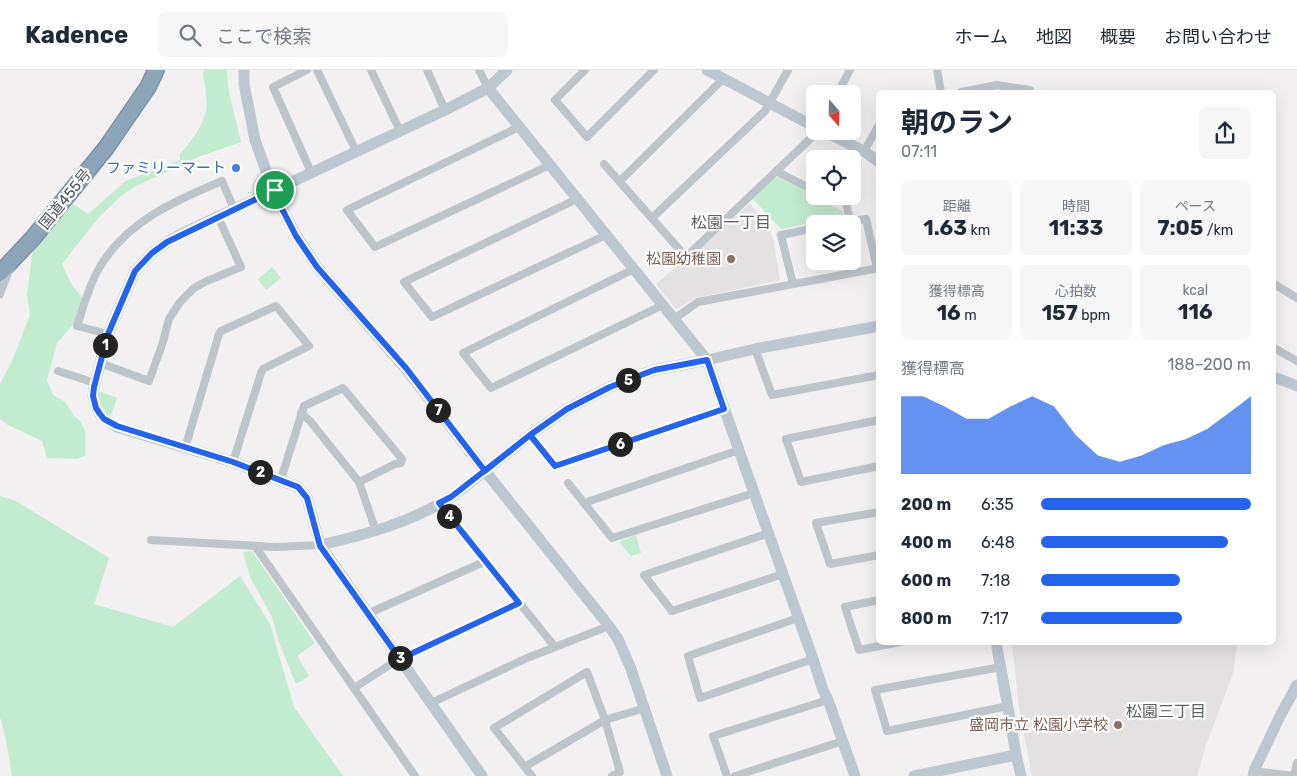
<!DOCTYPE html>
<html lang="ja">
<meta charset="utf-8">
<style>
body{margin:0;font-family:Rubik,"Noto Sans JP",sans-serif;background:#f6f6f7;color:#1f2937;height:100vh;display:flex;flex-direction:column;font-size:19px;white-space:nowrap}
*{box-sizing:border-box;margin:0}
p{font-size:16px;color:#747a83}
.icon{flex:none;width:28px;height:28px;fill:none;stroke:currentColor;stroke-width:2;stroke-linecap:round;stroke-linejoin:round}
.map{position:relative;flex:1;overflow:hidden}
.side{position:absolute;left:876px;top:20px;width:400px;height:555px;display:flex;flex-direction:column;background:#fff;border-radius:8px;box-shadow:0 5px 20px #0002}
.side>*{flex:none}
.needle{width:32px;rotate:160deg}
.fabs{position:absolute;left:806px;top:15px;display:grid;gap:10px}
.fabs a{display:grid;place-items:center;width:55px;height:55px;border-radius:8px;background:#fff;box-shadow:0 5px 20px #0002;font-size:25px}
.pin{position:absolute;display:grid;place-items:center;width:42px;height:42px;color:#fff;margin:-21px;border:2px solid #fff;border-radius:50%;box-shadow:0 1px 5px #0007}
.km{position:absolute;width:25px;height:25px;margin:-12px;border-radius:50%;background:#222;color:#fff;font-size:14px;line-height:25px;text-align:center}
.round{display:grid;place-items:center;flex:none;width:52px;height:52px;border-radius:8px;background:#f6f6f7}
.overview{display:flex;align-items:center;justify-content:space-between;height:85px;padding:0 25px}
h1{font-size:28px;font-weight:700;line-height:38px}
.metrics{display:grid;grid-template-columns:repeat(3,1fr);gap:8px;height:85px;padding:5px 25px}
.metrics div{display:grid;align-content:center;border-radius:8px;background:#f6f6f7;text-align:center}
.metrics b{font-size:21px;font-weight:700}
.metrics small{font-size:14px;font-weight:400}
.metrics p{font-size:14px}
.chart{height:140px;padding:10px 25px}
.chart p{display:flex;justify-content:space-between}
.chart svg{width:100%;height:90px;margin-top:5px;fill:#2563eb;opacity:.7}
ul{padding:0 25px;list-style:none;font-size:16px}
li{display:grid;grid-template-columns:80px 60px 1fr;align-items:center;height:38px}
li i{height:12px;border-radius:6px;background:#2563eb}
header{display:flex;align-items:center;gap:30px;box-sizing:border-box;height:70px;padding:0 25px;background:#fff;border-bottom:1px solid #e0e1e3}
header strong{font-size:24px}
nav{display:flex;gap:28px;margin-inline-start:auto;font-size:18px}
.search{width:350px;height:45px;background:#f6f6f7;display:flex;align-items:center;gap:12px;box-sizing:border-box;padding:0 18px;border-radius:8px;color:#747a83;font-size:19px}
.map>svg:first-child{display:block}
.education{fill:#e3e1e1}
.green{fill:#c3ebcf}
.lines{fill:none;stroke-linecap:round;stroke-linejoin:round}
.highway-casing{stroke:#7890a5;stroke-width:18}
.street{stroke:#bdc5cb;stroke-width:8}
.secondary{stroke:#bdc7cf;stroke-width:11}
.highway{stroke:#8da5b9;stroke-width:15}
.route-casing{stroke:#fff;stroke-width:10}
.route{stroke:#2563eb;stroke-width:6}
.shop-dot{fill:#3f7fe0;stroke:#fff;stroke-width:2}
.education-dot{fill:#8d6e63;stroke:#fff;stroke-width:2}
.labels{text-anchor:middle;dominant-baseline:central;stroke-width:4.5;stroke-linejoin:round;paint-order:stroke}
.shop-label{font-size:15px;fill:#366cbe;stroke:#fff;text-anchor:end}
.street-label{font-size:15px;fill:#49545b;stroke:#fff}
.education-label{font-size:15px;fill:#785e54;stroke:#fff;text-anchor:end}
.neighbourhood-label{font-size:16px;fill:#5d6064;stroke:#fff}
</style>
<header>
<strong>Kadence</strong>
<div class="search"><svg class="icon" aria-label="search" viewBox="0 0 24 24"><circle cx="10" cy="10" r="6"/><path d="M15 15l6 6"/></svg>ここで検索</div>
<nav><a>ホーム</a><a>地図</a><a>概要</a><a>お問い合わせ</a></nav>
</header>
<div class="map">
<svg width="1297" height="706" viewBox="0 0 1297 706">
<rect width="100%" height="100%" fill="#f2f0f0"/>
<!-- education -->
<g class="education">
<polygon points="750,134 767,156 773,168 780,210 695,228 676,239 656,214"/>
<polygon points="1012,573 1237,573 1233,604 1207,672 1197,706 1032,706 1019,638"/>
</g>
<!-- green -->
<g class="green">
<path d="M205 0H227L228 18 241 72 198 87 180 96 134 117 121 126 99 147 62 194 70 212 83 229 77 250 57 273 47 310 53 325 65 332 74 346 81 352 85 361V386L76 389 47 388 42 371 8 355 0 349V314L12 291 30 245 27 225 33 179 73 134 88 144 126 111 180 90V84C191 72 206 52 207 36 207 25 204 14 203 3Z"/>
<polygon points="780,107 842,141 844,146 781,159 753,129 774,108"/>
<polygon points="272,197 281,208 266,220 258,209"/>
<path d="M98 321 117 328 111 345C102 339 99 331 98 321Z"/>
<polygon points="0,426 16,431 109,488 94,534 173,557 240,506 270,554 294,637 343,706 12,706 6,670 0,647"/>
<polygon points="636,465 641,483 631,486 619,472"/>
<polygon points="252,481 315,573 298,585 300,591 309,606 296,614 279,572 272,547 250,507 243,482"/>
</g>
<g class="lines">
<defs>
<polyline id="highway" points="0,203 33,168 106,78 148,17 156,0"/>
</defs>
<!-- highway casing -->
<use href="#highway" class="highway-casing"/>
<!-- street -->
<g class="street">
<polyline points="307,0 273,17 311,102"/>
<polyline points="317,0 356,81"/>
<polyline points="371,0 400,61"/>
<polyline points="427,0 445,40"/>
<polyline points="479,0 488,18"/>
<polyline points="585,0 555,30 587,67 654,0"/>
<polyline points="937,0 941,22"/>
<polyline points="961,22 997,15 1030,20 1031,22"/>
<polyline points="837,24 850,0"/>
<polyline points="519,57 347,140 375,177 550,95"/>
<polyline points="865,82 867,76 879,55"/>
<polyline points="604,94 686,187 811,68 816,61"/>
<polyline points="776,101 815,121"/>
<polyline points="620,111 723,9"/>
<polyline points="825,126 828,128"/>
<polyline points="577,129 404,212 432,247 606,165"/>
<polyline points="847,137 850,151"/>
<polyline points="652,148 765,41 788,0"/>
<polyline points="835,154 866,149 877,198"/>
<polyline points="634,199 463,283 491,318 663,235"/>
<polyline points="793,214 781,165 815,158"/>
<polyline points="1274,214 1297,228"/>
<polyline points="0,224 10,198"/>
<polyline points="674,249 698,232 879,198"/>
<path d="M108 264 77 256C83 238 88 219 97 202 123 153 174 131 222 111L234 139"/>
<polyline points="1274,278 1297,291"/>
<polyline points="755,279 772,325 879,305"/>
<polyline points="100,293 149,311 163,272 169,249 180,232 194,218 207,211 241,197 218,147"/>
<polyline points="58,301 95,313"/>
<polyline points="301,343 310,351 359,412 376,461"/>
<polyline points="879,350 786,369 801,412 879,396"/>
<polyline points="530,365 555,396 725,339"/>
<polyline points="185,378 219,264 221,261 276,236 309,276 263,299 261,303 233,392"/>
<polyline points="281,409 304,336 343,318 402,389 401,393 395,394 359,412"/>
<polyline points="568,413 612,468 754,423"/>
<polyline points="439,433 555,577"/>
<polyline points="584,433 739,380"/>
<polyline points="879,442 816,453 830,494 879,485"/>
<polyline points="769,463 644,505 672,541 783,504"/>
<polyline points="151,470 276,477 320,475"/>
<polyline points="255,476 415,706"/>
<polyline points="879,530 845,537 859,580 900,572"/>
<polyline points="367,544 486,491"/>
<polyline points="798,548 688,586 700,628 813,589"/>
<polyline points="1001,597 875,620 887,661 1008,636"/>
<polyline points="354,618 399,589 519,533"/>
<polyline points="431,633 527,588 609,556"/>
<polyline points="526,696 605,650 645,638"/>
<polyline points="1254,701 1294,706 1297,693"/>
<polyline points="532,706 494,658 587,602 605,650 620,702 612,706"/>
<polyline points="727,706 713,666 828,630"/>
<polyline points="735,706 843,671"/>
</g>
<!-- secondary -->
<g class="secondary">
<polyline points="244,0 244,14 255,70 268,106 275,119 279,133 296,165 317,197 405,298 485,401 530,365 567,339 610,317 654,300 707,290 755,279 879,256"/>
<polyline points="707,0 815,57"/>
<polyline points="488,18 707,290 813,589 823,620 828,630 855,706"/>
<polyline points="824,61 865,82 879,92"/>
<polyline points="1274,307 1297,316"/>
<path d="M320 475C365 465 412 452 451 427 463 419 474 409 485 401L609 556 618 569 631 599 667 706"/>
<polyline points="996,572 1009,643 1016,685 1021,706"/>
<polyline points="482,706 320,475 307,428 298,417 233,392 117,357 105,349 100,344 96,338 93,326 94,317 108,264 135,201 152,183 167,172 179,165 445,40 488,18 507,0"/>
<polyline points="914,706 1016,685"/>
<polyline points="1253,706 1254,701 1280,646 1297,615"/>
</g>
<!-- highway -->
<use href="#highway" class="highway"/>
</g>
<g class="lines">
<defs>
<polyline id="route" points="275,120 167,172 152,183 135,201 108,264 94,317 93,326 96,338 100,344 104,349 117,356 233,392 298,417 307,428 320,476 400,589 519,533 439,433 451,427 530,365 567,339 610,317 654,300 707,290 724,339 555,396 530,365 485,401 406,298 317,197 296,166 279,133 275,120"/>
</defs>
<!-- route casing -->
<use href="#route" class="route-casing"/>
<!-- route -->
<use href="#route" class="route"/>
</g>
<!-- markers -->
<circle class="shop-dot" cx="236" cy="98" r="5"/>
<g class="education-dot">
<circle cx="731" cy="189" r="5"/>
<circle cx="1118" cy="655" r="5"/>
</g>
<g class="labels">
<!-- shop labels -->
<g class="shop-label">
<text x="226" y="98">ファミリーマート</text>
</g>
<!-- street labels -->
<g class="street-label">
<text transform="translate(65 129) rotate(-51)">国道455号</text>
</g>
<!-- education labels -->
<g class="education-label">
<text x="721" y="189">松園幼稚園</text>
<text x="1108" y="655">盛岡市立 松園小学校</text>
</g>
<!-- neighbourhood labels -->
<g class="neighbourhood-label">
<text x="731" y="152">松園一丁目</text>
<text x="1166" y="641">松園三丁目</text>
</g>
</g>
</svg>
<div class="fabs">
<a><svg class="needle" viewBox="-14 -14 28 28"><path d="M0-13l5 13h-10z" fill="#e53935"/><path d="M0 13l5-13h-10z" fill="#747a83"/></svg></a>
<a><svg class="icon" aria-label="locate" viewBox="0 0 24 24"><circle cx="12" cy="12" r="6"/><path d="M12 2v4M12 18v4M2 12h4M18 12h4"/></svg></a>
<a><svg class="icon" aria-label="layers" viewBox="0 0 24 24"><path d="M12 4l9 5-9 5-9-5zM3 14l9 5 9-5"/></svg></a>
</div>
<div class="pin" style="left:275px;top:120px;background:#1e9e55"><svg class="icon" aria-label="arrive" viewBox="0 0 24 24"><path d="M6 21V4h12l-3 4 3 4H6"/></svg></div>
<b class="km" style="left:105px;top:275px">1</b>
<b class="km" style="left:260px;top:402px">2</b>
<b class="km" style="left:400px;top:588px">3</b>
<b class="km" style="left:449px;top:446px">4</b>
<b class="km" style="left:628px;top:310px">5</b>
<b class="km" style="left:620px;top:374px">6</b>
<b class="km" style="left:438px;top:340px">7</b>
<section class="side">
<div class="overview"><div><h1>朝のラン</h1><p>07:11</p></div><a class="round"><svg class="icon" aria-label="share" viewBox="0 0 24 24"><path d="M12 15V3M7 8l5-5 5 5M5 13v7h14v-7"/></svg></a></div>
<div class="metrics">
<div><p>距離</p><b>1.63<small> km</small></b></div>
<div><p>時間</p><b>11:33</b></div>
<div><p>ペース</p><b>7:05<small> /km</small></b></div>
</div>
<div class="metrics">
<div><p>獲得標高</p><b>16<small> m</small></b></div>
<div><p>心拍数</p><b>157<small> bpm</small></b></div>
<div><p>kcal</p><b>116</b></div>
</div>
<div class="chart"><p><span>獲得標高</span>188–200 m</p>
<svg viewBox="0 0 160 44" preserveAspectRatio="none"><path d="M0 44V6L10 6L20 11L30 17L40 17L50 11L60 6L70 11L80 25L90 35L100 38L110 35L120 30L130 27L140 22L150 14L160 6V44z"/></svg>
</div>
<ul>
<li><b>200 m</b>6:35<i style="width:100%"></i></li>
<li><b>400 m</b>6:48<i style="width:89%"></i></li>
<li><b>600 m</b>7:18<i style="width:66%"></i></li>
<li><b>800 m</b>7:17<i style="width:67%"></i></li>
</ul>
</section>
</div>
